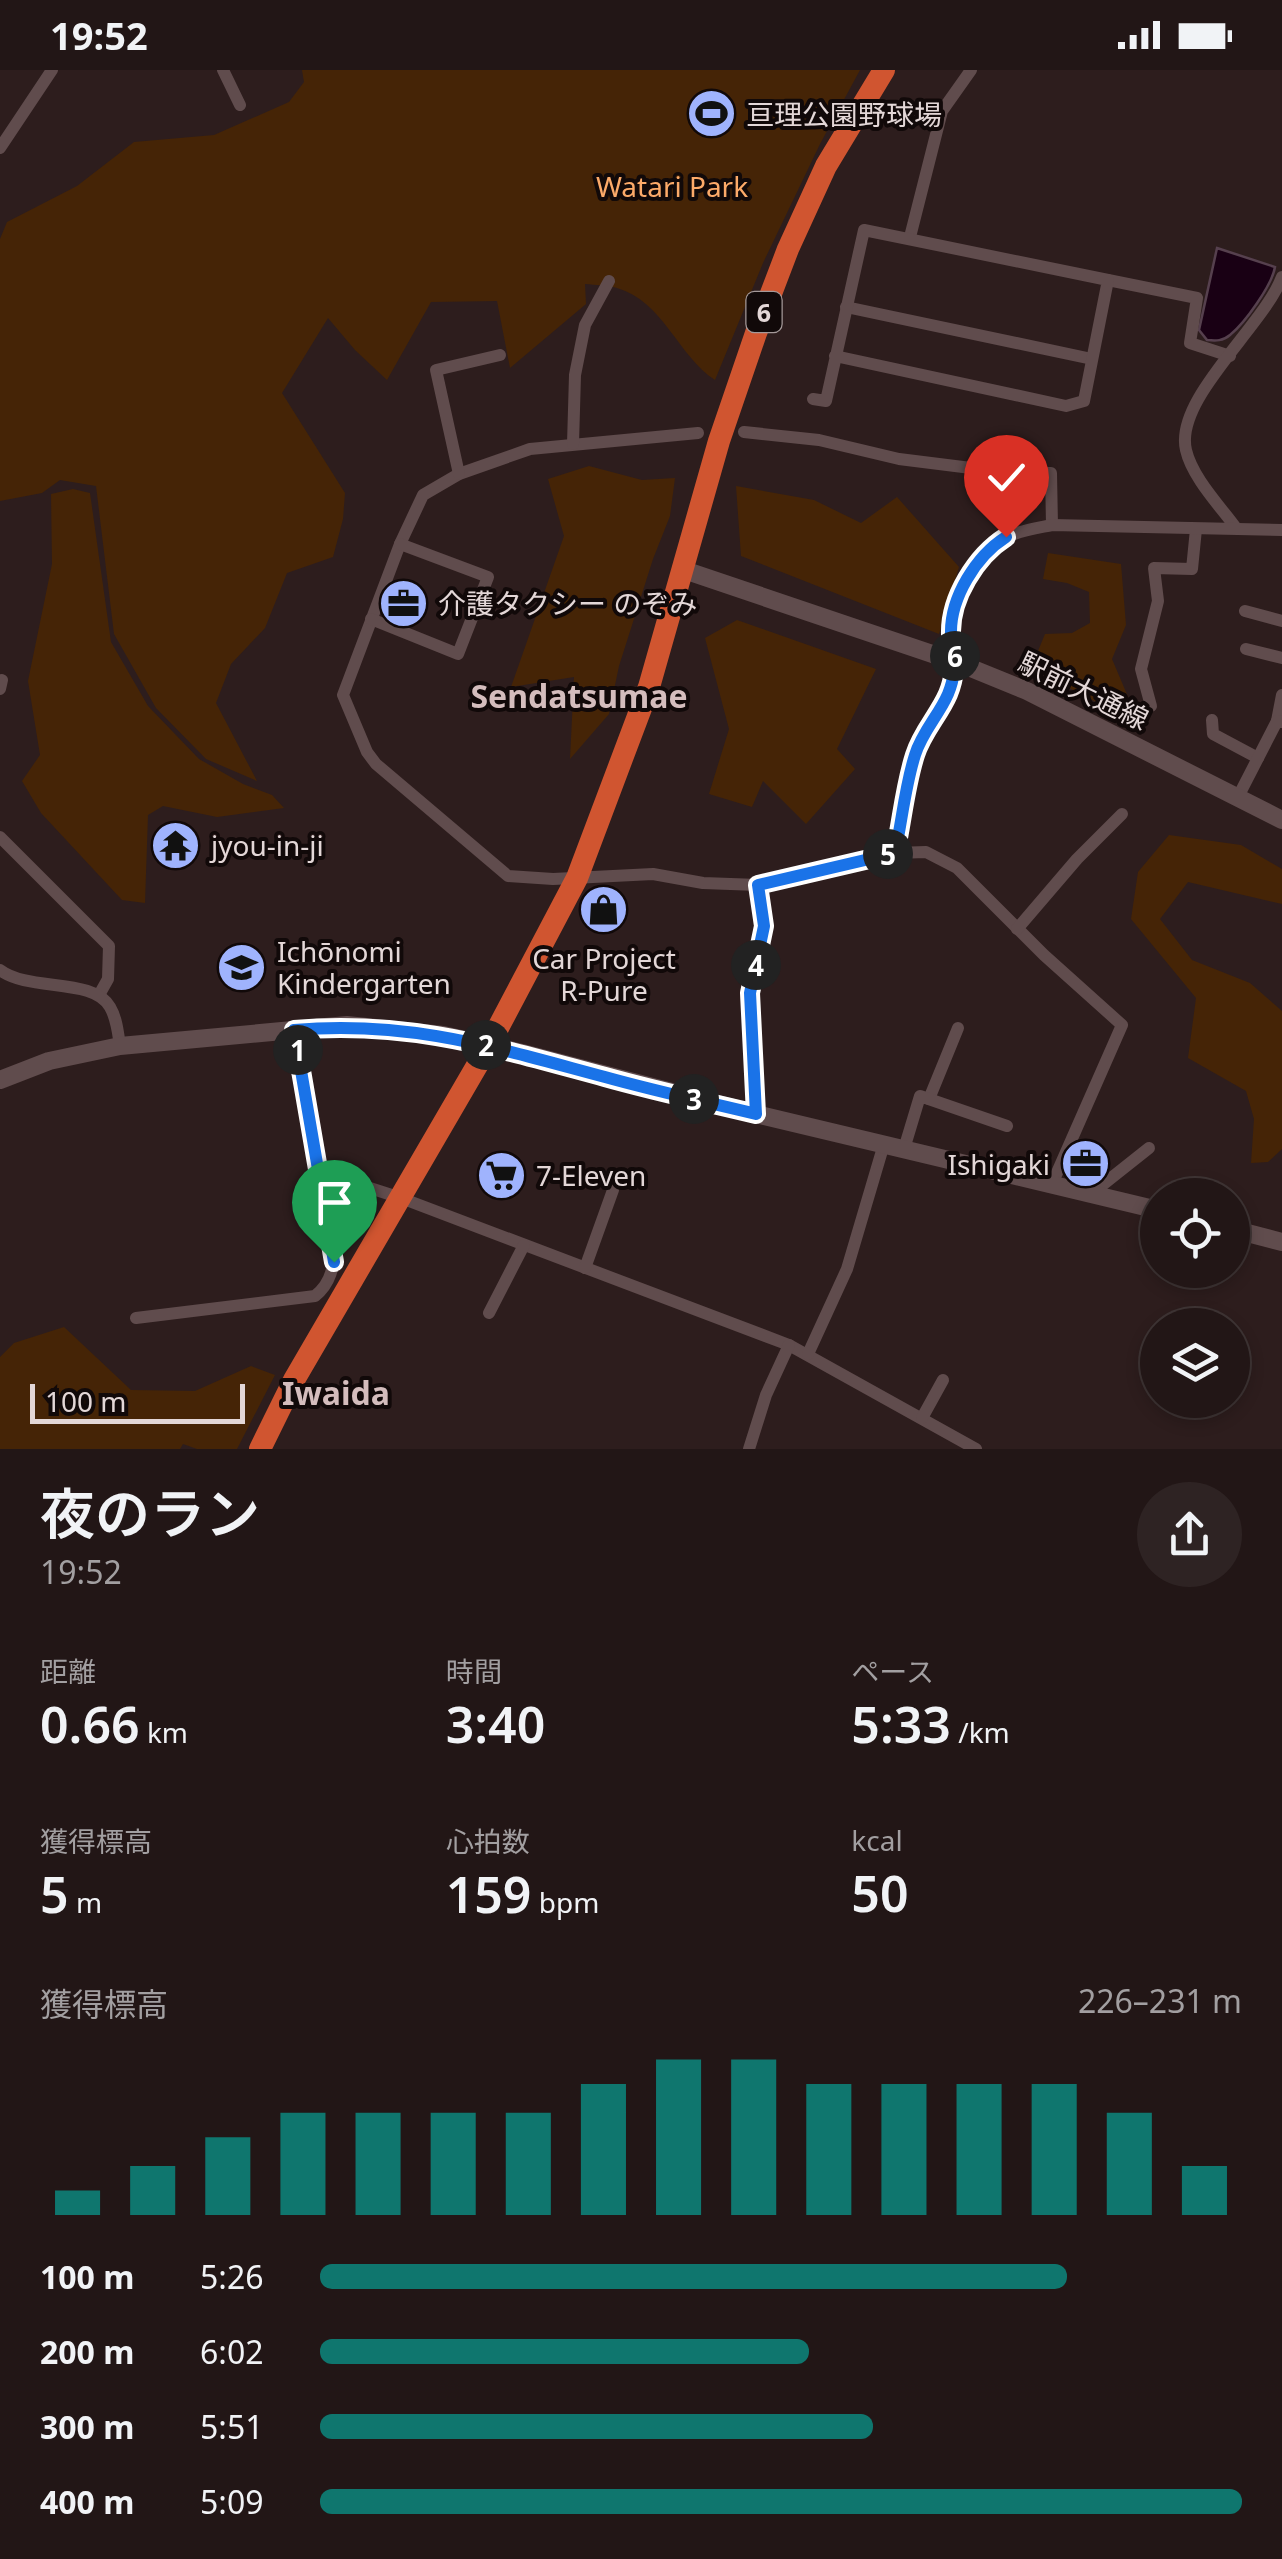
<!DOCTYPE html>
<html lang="ja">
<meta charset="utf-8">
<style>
body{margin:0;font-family:"Noto Sans","Noto Sans JP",sans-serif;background:#2e2323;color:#f1f3f6;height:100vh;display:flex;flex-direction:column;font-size:38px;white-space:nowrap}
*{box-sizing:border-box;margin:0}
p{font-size:32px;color:#a29fa1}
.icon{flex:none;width:55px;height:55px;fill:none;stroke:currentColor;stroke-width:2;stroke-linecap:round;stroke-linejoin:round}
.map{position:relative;height:1379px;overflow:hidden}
.sheet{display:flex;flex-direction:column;background:#221616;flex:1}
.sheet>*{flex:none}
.fabs{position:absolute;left:1140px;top:1108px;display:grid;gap:20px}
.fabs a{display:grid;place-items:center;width:110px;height:110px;border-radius:50%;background:#221616;box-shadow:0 5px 15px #0003,0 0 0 2px #3f3535;font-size:50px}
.scale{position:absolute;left:30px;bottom:25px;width:215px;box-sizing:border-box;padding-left:10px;border:5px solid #e3d7d7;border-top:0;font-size:28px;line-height:35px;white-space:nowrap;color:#e3d7d7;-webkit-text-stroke:8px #110909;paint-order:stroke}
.pin{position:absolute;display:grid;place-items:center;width:85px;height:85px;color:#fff;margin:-102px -42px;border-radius:50% 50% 50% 0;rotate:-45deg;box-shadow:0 0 10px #0007}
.pin .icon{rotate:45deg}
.km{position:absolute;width:50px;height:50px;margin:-25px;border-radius:50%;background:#222;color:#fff;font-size:28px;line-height:50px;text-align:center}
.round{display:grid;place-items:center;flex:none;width:105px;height:105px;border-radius:52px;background:#2e2323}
.head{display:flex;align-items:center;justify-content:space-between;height:170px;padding:0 40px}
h1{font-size:55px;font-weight:600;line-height:75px}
.figures{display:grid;grid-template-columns:repeat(3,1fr);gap:15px;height:170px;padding:10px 40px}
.figures div{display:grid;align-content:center}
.figures b{font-size:50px;font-weight:600}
.figures small{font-size:28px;font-weight:400}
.figures p{font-size:28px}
.chart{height:280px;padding:20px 40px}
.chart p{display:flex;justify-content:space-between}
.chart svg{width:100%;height:180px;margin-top:10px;stroke:#0f766e;stroke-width:6}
ul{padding:0 40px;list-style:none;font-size:32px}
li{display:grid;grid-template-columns:160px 120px 1fr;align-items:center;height:75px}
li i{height:25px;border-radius:12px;background:#0f766e}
.status{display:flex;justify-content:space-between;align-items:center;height:70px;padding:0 50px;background:#221616;direction:ltr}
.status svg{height:28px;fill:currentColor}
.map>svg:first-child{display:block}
.green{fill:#452406}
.water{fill:#190014;stroke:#56404e;stroke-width:2.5}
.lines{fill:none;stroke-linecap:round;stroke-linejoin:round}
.street{stroke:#604c4d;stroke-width:12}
.secondary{stroke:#604c4d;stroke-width:18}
.highway{stroke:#d05530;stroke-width:22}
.route-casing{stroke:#fff;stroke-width:20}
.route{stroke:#1a73e8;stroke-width:12}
.labels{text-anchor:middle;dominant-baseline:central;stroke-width:8;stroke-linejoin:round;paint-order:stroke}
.shield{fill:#110909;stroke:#a49999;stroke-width:2.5}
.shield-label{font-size:25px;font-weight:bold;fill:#e3d7d7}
.poi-label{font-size:28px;fill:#e3d7d7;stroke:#110909;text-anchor:start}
.park-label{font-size:28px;fill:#fcaa69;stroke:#110909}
.street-label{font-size:28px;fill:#e3d7d7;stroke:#110909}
.quarter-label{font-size:32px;font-weight:bold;fill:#d4bdbd;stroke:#110909}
</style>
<div class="status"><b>19:52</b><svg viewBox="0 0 49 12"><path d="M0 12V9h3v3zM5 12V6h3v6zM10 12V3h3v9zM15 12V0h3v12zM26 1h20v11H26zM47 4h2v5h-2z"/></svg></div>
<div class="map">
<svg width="1282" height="1379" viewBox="0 0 1282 1379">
<rect width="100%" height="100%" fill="#2d1d1d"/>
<!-- green -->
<g class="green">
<path d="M302 0H860L820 74 763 193 715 310C678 286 663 231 617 218 607 215 596 215 585 214L586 234 510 298 497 231 431 232 387 310 355 280 328 248 282 323 345 423 343 449 333 487 287 503 265 558 231 594 216 633 257 711 206 689 156 638 114 564 96 416 60 410 42 423 0 431V169L7 152 77 116 134 72 214 65 289 32 304 12Z"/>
<polygon points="589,396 642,410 675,408 670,446 653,489 619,596 609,644 570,689 574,607 511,617 564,466 548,409"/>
<polygon points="736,416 814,430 861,453 897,427 959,497 939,564 741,486"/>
<polygon points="73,419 90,423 111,572 148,636 199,689 243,714 272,725 284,738 217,747 163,736 148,745 145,833 122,830 41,743 22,711 40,685 28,611 52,494 51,424"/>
<polygon points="1048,483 1121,494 1126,555 1112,589 1137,648 1096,632 1031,598 1045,564 1072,563 1090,553 1089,522 1067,513 1043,509"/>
<polygon points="737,550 876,599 837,679 855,699 806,754 763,711 752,737 709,724 729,659 705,568"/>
<polygon points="1169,765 1241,775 1282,799 1282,834 1188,812 1160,849 1192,890 1250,913 1282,941 1282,1079 1268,1092 1251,1093 1254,1049 1246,1021 1188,988 1196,928 1131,849 1138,802"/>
<polygon points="64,1257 131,1320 195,1321 251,1296 275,1305 237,1379 197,1379 183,1374 180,1379 0,1379 0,1287 14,1273"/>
</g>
<!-- water -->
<path class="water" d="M1217 178 1275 197C1272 215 1245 253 1230 265 1223 271 1216 271 1207 270L1199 260Z"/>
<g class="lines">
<!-- street -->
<g class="street">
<polyline points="223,0 240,35"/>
<polyline points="0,78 52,0"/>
<polyline points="910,167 942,41 971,0"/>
<polyline points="1108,210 1197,228 1190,273 1230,286"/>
<polyline points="846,237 1092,289"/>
<polyline points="813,329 826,331 864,160 1108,210 1084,331 1066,336 835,286"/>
<polyline points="744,362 819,370 899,389 1011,403 1051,403 1052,455"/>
<polyline points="698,363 530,379 459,404 423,425 400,474 343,625 367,682 376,694 508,806 553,809 653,804 703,813 758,815 895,783 926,782 957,798 1044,885 1122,955 1052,1114"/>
<polyline points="573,374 575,305 585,255 609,211"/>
<polyline points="459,404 436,300 500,285"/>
<path d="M1236 458C1220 436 1192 407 1186 380 1174 329 1263 257 1282 207"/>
<polyline points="1245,541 1282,551"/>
<polyline points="371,549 458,584 488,507 400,474"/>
<polyline points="1246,579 1282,588"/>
<polyline points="0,619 2,610"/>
<polyline points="1151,636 1141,599 1158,531 1154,498 1192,499 1196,459"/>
<polyline points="1212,650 1213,664 1258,688"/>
<polyline points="1277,651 1282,625"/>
<polyline points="1238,727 1277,651 1282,652"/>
<polyline points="0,767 109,876 108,909 99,925"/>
<path d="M895 783C902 751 905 715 915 684 923 662 940 645 948 623 959 596 950 587 951 563 951 528 976 482 1007 467 1021 460 1037 458 1052 455L1282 460"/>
<polyline points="1017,859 1077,789 1122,744"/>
<path d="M0 900C29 922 93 907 110 937 117 949 118 963 120 976"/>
<polyline points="929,1029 958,958"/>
<polyline points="756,1044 750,923 763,856 758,815"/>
<polyline points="904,1079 920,1026 1007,1056"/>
<polyline points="320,1102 401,1128 789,1275 976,1379"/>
<polyline points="1091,1124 1149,1078"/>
<polyline points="585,1198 613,1120 613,1107"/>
<polyline points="489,1243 524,1175"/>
<path d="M136 1248 315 1226C330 1214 335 1196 333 1178L294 960"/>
<polyline points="808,1284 847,1199 884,1074"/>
<polyline points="922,1348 943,1310"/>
<polyline points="749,1379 766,1325 789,1275"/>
</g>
<!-- secondary -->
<g class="secondary">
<polyline points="684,500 956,592 1027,621 1282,750"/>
<polyline points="0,1010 49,991 120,976 347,955 443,965 522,983 756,1044 1158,1140"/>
<polyline points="1232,1159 1282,1172"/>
</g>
<!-- highway -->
<polyline class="highway" points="260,1379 294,1310 489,975 577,808 649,617 719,371 756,263 788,179 826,96 884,0"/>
</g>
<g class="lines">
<defs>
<path id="route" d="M334 1192 294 960C410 950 496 978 605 1007 655 1021 706 1032 756 1044L750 923 764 856 758 815 895 783C902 751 905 716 915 685 922 662 939 645 948 624 959 597 951 588 951 564 950 528 976 486 1006 467"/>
</defs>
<!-- route casing -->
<use href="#route" class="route-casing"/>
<!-- route -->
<use href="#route" class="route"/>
</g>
<!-- icons -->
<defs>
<symbol id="stadium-disc" viewBox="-11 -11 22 22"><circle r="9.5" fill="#9fb3fd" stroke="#110909"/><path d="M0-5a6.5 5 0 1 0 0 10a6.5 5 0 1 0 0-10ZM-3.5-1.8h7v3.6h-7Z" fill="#111"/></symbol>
<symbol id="office-disc" viewBox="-11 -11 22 22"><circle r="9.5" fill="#9fb3fd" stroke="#110909"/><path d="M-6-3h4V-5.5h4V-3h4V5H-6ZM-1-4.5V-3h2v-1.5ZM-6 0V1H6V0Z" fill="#111"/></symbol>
<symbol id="temple-disc" viewBox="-11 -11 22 22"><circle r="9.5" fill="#9fb3fd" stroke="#110909"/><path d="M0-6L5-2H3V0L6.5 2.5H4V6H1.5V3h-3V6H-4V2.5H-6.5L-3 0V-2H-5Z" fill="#111"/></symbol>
<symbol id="shop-disc" viewBox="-11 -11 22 22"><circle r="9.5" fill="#9fb3fd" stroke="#110909"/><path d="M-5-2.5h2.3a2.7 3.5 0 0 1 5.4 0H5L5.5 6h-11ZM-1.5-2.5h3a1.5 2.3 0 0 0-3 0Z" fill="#111"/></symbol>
<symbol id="school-disc" viewBox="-11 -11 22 22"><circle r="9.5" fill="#9fb3fd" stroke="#110909"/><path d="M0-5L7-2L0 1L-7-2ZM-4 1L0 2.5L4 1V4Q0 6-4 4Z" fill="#111"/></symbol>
<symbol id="supermarket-disc" viewBox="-11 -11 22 22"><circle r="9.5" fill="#9fb3fd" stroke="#110909"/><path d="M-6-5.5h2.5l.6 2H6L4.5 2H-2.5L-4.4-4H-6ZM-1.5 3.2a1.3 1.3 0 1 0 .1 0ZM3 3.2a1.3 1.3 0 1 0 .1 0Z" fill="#111"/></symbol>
</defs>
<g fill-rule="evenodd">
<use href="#stadium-disc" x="684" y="16" width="55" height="55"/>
<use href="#office-disc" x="376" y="506" width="55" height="55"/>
<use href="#temple-disc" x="148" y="748" width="55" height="55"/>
<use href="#shop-disc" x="576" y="812" width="55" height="55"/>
<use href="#school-disc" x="214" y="870" width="55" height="55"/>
<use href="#office-disc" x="1058" y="1066" width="55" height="55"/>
<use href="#supermarket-disc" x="474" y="1078" width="55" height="55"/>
</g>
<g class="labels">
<!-- shield labels -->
<rect class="shield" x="746.5" y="222" width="35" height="40" rx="8"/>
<g class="shield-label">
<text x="764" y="242">6</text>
</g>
<!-- poi labels -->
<g class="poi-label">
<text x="746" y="44">亘理公園野球場</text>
<text x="438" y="533">介護タクシー のぞみ</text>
<text x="211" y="775">jyou-in-ji</text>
<text x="277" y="881">Ichōnomi<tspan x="277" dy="32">Kindergarten</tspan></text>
<text x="604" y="888" text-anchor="middle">Car Project<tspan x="604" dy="32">R-Pure</tspan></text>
<text x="1050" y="1094" text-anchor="end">Ishigaki</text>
<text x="536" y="1105">7-Eleven</text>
</g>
<!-- park labels -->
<g class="park-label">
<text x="672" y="116">Watari Park</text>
</g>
<!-- street labels -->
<g class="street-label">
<text transform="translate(1084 620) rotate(26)">駅前大通線</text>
</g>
<!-- quarter labels -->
<g class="quarter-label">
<text x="579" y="625">Sendatsumae</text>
<text x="336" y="1322">Iwaida</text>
</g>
</g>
</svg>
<div class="fabs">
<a><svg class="icon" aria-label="locate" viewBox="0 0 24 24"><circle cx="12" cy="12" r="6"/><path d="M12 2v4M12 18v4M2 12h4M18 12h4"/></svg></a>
<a><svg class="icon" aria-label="layers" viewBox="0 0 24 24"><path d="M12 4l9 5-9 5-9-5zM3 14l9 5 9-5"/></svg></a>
</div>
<div class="scale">100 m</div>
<div class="pin" style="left:334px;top:1192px;background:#1e9e55"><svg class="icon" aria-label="arrive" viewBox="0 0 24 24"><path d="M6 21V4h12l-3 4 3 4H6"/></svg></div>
<div class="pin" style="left:1006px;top:467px;background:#d93025"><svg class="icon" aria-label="check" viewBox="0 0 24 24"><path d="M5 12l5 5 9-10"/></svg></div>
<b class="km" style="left:298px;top:980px">1</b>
<b class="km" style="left:486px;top:975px">2</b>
<b class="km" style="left:694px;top:1029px">3</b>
<b class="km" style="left:756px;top:895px">4</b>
<b class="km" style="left:888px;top:784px">5</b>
<b class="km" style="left:955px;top:586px">6</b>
</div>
<section class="sheet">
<div class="head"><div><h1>夜のラン</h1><p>19:52</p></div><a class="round"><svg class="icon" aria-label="share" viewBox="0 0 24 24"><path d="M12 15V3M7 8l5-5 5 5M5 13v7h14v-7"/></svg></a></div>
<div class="figures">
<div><p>距離</p><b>0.66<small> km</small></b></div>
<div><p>時間</p><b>3:40</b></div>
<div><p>ペース</p><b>5:33<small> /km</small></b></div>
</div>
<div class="figures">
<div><p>獲得標高</p><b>5<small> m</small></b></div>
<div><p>心拍数</p><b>159<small> bpm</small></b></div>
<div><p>kcal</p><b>50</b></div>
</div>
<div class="chart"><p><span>獲得標高</span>226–231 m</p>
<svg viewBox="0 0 160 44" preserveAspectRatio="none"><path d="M5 44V38M15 44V32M25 44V25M35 44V19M45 44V19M55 44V19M65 44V19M75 44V12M85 44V6M95 44V6M105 44V12M115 44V12M125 44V12M135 44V12M145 44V19M155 44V32"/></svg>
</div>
<ul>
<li><b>100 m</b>5:26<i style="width:81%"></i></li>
<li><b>200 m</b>6:02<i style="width:53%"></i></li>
<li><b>300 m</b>5:51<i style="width:60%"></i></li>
<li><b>400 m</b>5:09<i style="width:100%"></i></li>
</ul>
</section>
